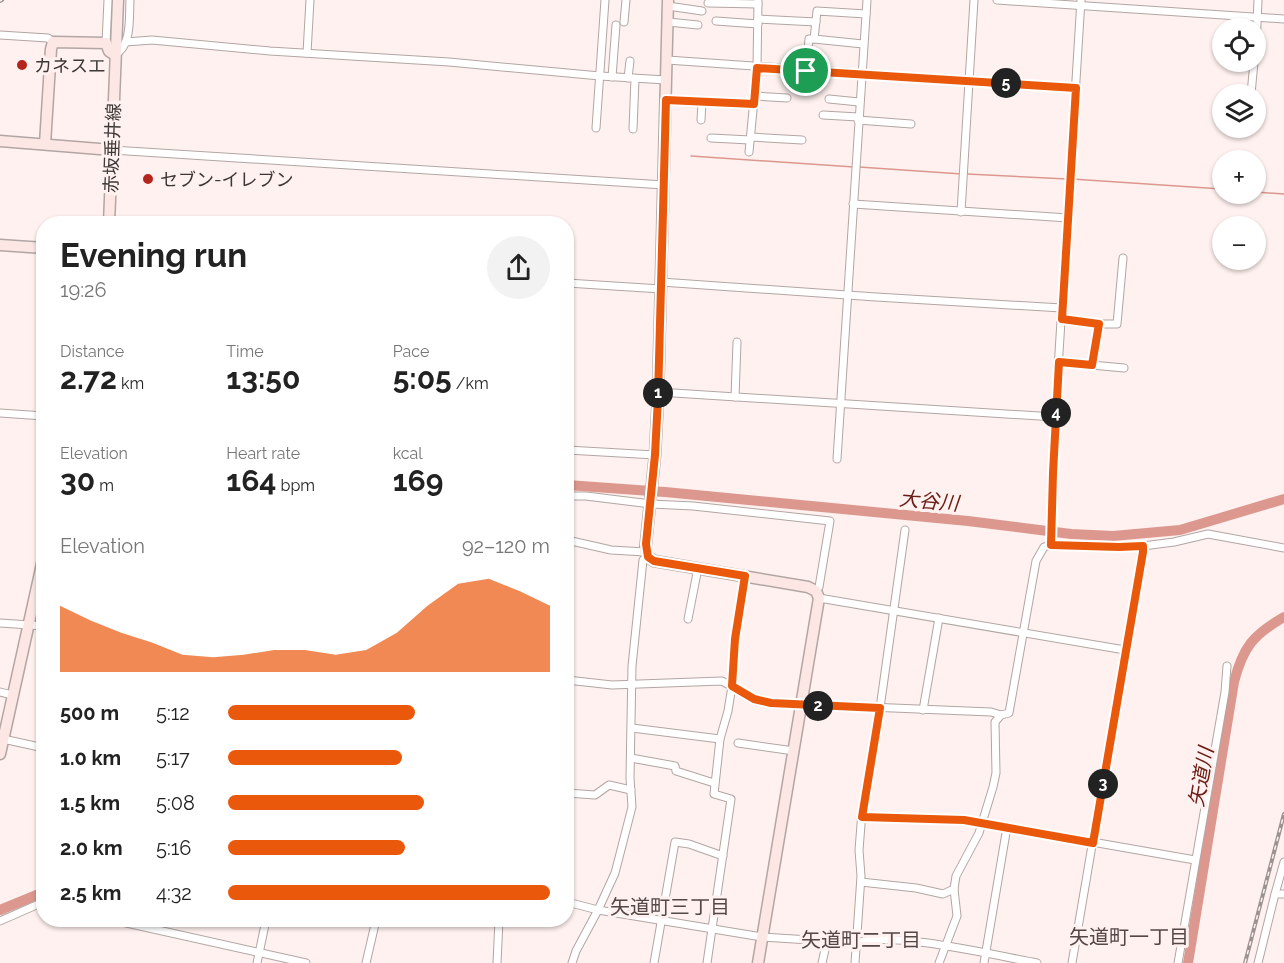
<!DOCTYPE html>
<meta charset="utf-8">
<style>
body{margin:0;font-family:Raleway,"Noto Sans JP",sans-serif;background:#f2f2f2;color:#222;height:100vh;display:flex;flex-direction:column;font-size:22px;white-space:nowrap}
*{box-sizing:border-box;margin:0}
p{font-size:20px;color:#767676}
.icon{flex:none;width:33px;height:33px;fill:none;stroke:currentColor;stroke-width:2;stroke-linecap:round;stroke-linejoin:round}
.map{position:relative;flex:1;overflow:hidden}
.side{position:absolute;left:36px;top:216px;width:538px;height:711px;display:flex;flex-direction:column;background:#fff;border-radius:24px;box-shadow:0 2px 4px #0004}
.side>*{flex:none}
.controls{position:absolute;left:1212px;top:18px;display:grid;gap:12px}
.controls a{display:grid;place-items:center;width:54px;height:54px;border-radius:50%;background:#fff;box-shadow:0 2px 4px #0004;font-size:30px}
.pin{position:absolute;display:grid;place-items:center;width:51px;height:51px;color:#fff;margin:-26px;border:3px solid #fff;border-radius:50%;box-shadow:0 2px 6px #0007}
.km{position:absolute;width:30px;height:30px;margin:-15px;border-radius:50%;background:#222;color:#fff;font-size:16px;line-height:30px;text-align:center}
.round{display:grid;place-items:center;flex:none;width:63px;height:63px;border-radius:32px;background:#f2f2f2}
.summary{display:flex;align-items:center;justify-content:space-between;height:102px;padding:0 24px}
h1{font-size:33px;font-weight:700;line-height:45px}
.stats{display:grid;grid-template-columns:repeat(3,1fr);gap:9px;height:102px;padding:6px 24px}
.stats div{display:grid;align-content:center}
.stats b{font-size:30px;font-weight:700}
.stats small{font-size:16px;font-weight:400}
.stats p{font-size:16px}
.chart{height:168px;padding:12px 24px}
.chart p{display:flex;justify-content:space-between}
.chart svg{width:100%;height:108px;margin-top:6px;fill:#ea580c;opacity:.7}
ul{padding:0 24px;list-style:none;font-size:20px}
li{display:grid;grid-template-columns:96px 72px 1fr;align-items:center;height:45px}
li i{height:15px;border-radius:8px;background:#ea580c}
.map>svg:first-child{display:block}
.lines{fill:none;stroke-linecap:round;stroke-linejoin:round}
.stream{stroke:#dc988e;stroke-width:1.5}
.river{stroke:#dc988e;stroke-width:10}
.street-casing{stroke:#b2a6a4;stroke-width:9}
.secondary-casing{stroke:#b2a6a4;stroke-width:13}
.street{stroke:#fff;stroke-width:7}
.secondary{stroke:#fce7e4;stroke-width:10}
.rail-casing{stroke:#9b9291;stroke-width:4}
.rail{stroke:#fef1ef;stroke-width:1.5;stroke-dasharray:4.5;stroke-linecap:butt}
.route-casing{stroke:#fff;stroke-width:12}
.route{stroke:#ea580c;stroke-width:8}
.poi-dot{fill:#b4251e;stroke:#fef1ef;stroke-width:2}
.labels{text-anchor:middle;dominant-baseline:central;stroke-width:6;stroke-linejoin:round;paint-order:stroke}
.poi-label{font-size:18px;fill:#3d3837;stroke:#fef1ef;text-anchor:start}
.street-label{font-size:18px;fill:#3d3837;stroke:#fef1ef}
.water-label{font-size:20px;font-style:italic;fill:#6b1c15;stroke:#fef1ef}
.neighbourhood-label{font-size:20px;fill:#534847;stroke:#fef1ef}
</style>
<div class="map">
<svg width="1284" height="963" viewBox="0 0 1284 963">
<rect width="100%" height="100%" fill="#fef1ef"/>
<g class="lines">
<!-- stream -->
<g class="stream">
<polyline points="691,156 854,167"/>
<polyline points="859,167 962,174"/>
<polyline points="967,174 1067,179"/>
<polyline points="1072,179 1222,189"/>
<polyline points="1256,192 1284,194"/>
</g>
<!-- river -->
<g class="river">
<polyline points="567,485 665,492 968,521 1071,534 1113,536 1180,530 1284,499"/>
<polyline points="0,910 44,892"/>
<path d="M1188 963 1234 682C1243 647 1253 635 1284 617"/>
</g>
<defs>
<g id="street">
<polyline points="997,0 1284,19"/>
<polyline points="708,3 758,4"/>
<polyline points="668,6 702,11"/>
<polyline points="758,19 816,22"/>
<polyline points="716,21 758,24"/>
<polyline points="624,22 626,0"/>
<polyline points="668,22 698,25"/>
<polyline points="0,35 48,38 53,42"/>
<polyline points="814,39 863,44"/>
<polyline points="126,42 152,40 270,51 449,62 600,76 666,80"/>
<polyline points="106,43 108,0"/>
<polyline points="1256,48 1258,0"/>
<polyline points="307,53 310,0"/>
<path d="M115 55C132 45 129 18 130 0"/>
<polyline points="667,60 1076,88"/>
<polyline points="806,71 809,39 814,39 817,11 866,14"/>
<polyline points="612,77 616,25"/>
<polyline points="628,78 630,61"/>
<polyline points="1251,94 1254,62"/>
<polyline points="754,96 787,98"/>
<polyline points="829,99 859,102"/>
<polyline points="666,101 754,104"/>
<polyline points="823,115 858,117"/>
<polyline points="701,120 702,102"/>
<polyline points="858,120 911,124"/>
<polyline points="596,128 605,0"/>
<polyline points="633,129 635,79"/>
<polyline points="751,137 802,140"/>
<polyline points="711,138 750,140"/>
<polyline points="112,150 664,185"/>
<polyline points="749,152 757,68 758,0"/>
<polyline points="853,204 1068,218"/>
<polyline points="961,212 974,0"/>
<polyline points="661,282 876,297 1062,308"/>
<polyline points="567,283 661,289"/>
<polyline points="1062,319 1101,324 1117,324 1123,258"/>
<polyline points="1059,362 1124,368"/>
<polyline points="1092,365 1099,324"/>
<polyline points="658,392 1055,417"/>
<polyline points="735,397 737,342"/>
<polyline points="0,413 44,416"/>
<polyline points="567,450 655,455"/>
<polyline points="837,459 867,0"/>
<polyline points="567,496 586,496 651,504 693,506 830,521 819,587 816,591"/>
<polyline points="567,540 611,550 645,552"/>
<polyline points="1051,545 1119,547 1143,546 1174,542 1208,534 1284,548"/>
<polyline points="567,559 571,541"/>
<polyline points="819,598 1125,650"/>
<polyline points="688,619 698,568"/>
<polyline points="0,623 44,626"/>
<polyline points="567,680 612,685 722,681 754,699 771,703 991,712 1001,715 1009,713 1036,561 1044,547 1051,545 1055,417 1081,0"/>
<polyline points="0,692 12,695"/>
<polyline points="923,710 939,618"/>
<polyline points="632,728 720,739"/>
<polyline points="3,739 44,748"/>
<polyline points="738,743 794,751"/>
<polyline points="631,758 675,766 676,771 714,783"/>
<polyline points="567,793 595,795 609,785 631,790"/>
<polyline points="862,817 964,820 1007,827"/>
<polyline points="861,882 916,888 943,894 954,889"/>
<polyline points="1275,894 1284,862"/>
<path d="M567 902 598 910 762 937 857 943C889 930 998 956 1037 963"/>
<polyline points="113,920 306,963"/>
<polyline points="0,921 41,903 44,904"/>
<polyline points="257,963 266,920"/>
<polyline points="366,963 376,920"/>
<polyline points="497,963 499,920"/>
<polyline points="572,963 576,951 598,910 615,873 632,807 630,778 632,666 643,560 648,557"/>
<polyline points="654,963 675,842 689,844 723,856"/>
<polyline points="707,963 731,799 714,794 720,739 728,711 732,686 735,639 745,576"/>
<polyline points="822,963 827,941"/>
<polyline points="855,963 861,876 859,850 862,812 880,708 905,530"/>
<polyline points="939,963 957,916 954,889 956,876 979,833 993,787 996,773 995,722 1001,715"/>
<polyline points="984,963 1007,827 1195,860"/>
<polyline points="1072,963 1143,546"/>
<polyline points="1178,963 1225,692 1227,666"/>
<polyline points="1258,963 1275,894 1284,894"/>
</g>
<g id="secondary">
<polyline points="668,0 658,398 655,455 645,552 648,557 654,561 808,587 816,591 819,598 758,963"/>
<polyline points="0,141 112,150"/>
<polyline points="45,144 51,49 53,42 106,43 109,51 115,55"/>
<polyline points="109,224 118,0"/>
<polyline points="0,245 44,248"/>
<polyline points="0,754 44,555"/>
</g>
</defs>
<!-- street casing -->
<use href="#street" class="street-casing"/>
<!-- secondary casing -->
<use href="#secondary" class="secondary-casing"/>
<!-- street -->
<use href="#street" class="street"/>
<!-- secondary -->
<use href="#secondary" class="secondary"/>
<defs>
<g id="rail">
<polyline points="0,1 2,0"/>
<polyline points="1245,963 1284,814"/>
</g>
</defs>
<!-- rail casing -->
<use href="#rail" class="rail-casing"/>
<!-- rail -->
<use href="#rail" class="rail"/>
</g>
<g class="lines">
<defs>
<polygon id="route" points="757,68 1076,88 1062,319 1099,324 1092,365 1059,362 1053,473 1051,545 1119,547 1143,546 1143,552 1093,843 964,820 862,817 880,708 771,703 754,699 732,686 735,639 745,576 654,561 648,557 646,544 655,455 658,398 666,100 754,104"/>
</defs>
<!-- route casing -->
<use href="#route" class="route-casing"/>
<!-- route -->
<use href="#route" class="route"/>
</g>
<!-- markers -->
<g class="poi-dot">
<circle cx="22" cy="65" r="6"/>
<circle cx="148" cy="179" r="6"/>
</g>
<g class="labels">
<!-- poi labels -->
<g class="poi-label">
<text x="34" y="65">カネスエ</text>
<text x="160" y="179">セブン-イレブン</text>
</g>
<!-- street labels -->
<g class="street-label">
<text transform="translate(112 148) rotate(-88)">赤坂垂井線</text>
</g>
<!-- water labels -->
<g class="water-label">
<text transform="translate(929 501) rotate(5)">大谷川</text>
<text transform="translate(1201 777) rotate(-80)">矢道川</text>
</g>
<!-- neighbourhood labels -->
<g class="neighbourhood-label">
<text x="670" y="907">矢道町三丁目</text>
<text x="1129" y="937">矢道町一丁目</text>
<text x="861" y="940">矢道町二丁目</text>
</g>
</g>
</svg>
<div class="controls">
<a><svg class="icon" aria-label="locate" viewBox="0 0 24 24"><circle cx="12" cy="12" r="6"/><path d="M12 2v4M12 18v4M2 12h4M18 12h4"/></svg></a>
<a><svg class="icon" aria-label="layers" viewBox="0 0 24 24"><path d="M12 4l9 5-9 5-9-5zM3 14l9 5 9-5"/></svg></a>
<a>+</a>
<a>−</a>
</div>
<div class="pin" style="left:806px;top:71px;background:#1e9e55"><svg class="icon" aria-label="arrive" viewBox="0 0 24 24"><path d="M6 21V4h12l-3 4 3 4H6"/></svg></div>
<b class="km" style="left:658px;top:393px">1</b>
<b class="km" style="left:818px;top:706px">2</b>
<b class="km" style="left:1103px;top:784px">3</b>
<b class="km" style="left:1056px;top:413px">4</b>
<b class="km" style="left:1006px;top:83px">5</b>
<section class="side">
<div class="summary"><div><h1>Evening run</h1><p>19:26</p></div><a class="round"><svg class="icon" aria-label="share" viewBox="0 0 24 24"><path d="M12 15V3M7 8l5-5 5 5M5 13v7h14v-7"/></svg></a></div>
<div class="stats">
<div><p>Distance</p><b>2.72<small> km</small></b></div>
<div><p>Time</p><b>13:50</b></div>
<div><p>Pace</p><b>5:05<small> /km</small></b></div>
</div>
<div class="stats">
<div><p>Elevation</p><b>30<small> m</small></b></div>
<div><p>Heart rate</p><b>164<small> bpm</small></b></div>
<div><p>kcal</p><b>169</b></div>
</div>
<div class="chart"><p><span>Elevation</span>92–120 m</p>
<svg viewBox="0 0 160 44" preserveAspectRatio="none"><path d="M0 44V17L10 23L20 28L30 32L40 37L50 38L60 37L70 35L80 35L90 37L100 35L110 28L120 17L130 8L140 6L150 11L160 17V44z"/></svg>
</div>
<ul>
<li><b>500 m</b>5:12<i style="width:58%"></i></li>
<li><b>1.0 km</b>5:17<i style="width:54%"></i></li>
<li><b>1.5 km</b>5:08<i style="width:61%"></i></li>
<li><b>2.0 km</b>5:16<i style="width:55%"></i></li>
<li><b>2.5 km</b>4:32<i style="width:100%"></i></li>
</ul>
</section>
</div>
